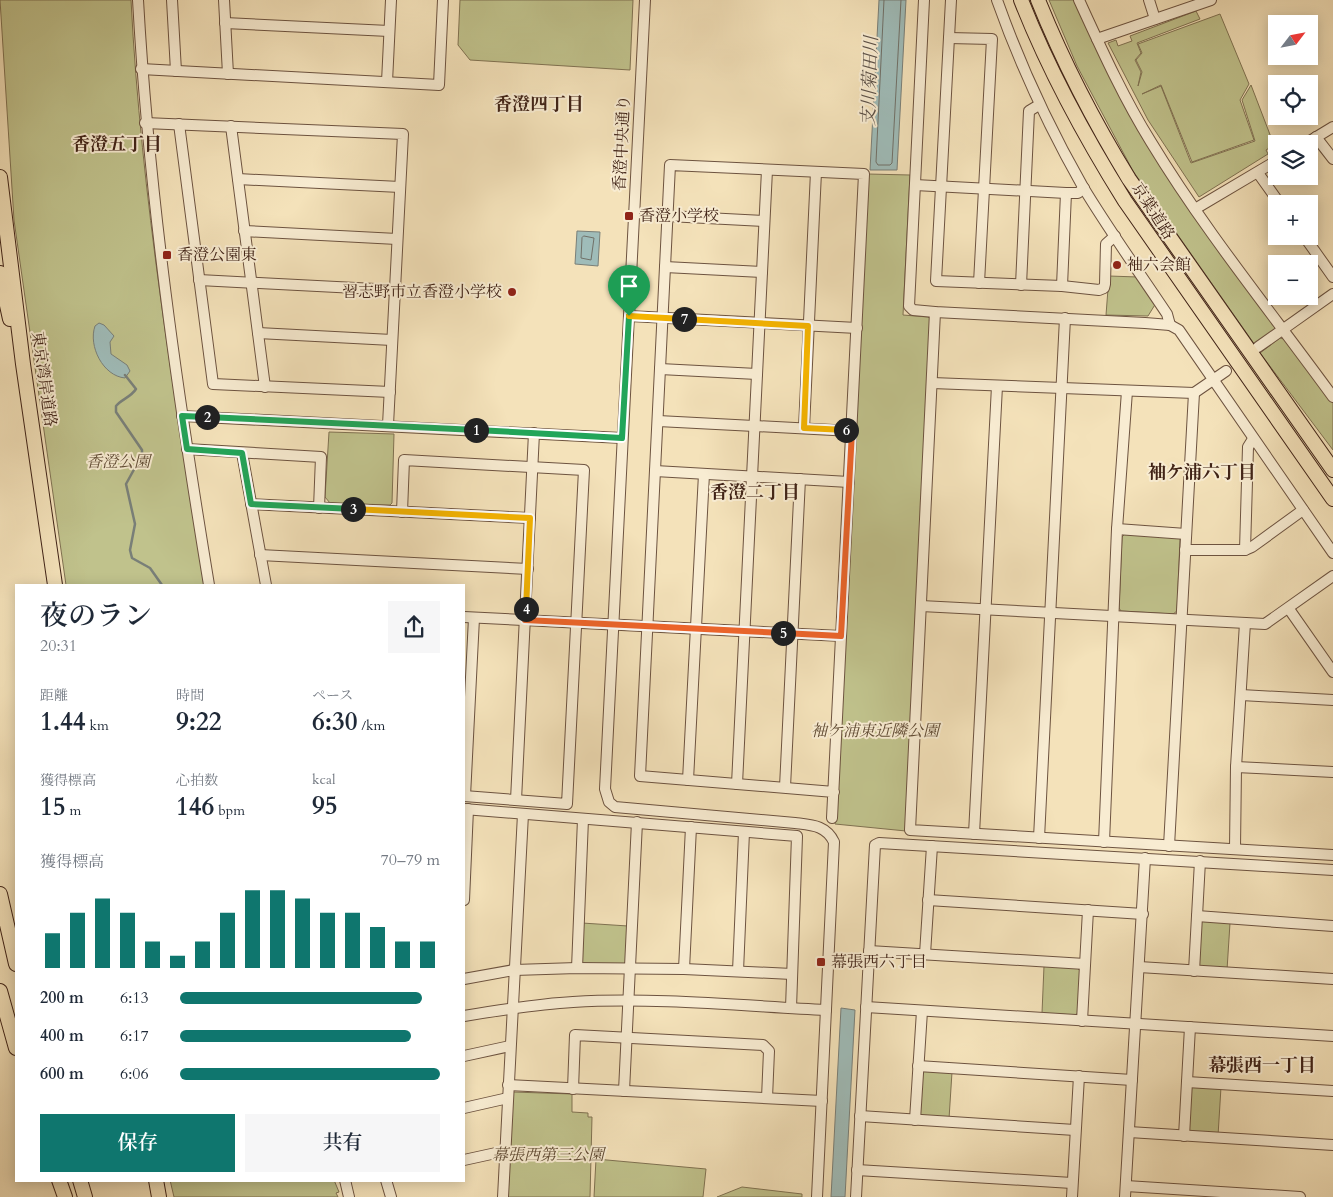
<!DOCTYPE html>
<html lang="ja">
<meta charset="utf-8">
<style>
body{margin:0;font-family:Cardo,"Noto Serif JP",serif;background:#f6f6f7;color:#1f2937;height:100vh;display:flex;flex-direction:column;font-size:19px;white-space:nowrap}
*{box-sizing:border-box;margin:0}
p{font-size:16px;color:#747a83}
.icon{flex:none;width:28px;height:28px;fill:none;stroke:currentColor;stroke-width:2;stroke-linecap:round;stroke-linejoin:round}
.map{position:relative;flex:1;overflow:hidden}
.details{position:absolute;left:15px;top:584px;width:450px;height:598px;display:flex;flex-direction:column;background:#fff;border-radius:0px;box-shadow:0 2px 12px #0003}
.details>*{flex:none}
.needle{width:32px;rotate:58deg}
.fabs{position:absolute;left:1268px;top:15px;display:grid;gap:10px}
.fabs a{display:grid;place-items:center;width:50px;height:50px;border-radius:0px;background:#fff;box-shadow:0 2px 12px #0003;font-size:25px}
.pin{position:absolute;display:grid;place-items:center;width:42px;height:42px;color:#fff;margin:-51px -21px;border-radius:50% 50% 50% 0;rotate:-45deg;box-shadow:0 0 5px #0007}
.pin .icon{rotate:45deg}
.km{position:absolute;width:25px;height:25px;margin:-12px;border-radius:50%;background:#222;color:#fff;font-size:14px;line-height:25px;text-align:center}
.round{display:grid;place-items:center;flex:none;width:52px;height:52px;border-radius:0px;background:#f6f6f7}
.summary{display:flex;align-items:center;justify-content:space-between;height:85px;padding:0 25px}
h1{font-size:28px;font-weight:600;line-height:38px}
.stats{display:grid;grid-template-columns:repeat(3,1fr);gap:8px;height:85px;padding:5px 25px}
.stats div{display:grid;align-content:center}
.stats b{font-size:25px;font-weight:600}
.stats small{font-size:14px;font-weight:400}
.stats p{font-size:14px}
.chart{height:140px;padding:10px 25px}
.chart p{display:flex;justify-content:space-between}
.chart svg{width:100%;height:90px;margin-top:5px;stroke:#0f766e;stroke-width:6}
.button{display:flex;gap:10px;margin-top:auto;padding:10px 25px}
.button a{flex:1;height:58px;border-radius:0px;background:#0f766e;color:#fff;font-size:20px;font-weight:600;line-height:58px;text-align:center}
.button a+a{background:#f6f6f7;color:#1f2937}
ul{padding:0 25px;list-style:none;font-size:16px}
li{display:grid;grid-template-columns:80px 60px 1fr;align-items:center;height:38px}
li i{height:12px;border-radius:6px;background:#0f766e}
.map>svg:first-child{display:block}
.green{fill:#c0c28c;stroke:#807252}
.water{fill:#9fbcb9;stroke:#797f78}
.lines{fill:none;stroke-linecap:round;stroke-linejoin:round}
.shore{stroke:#707068;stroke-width:1}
.stream{stroke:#797f78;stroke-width:2.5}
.minor-casing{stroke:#6d5340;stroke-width:12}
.highway-casing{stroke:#402317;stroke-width:16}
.minor{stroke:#f8ecd2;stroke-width:10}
.highway{stroke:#f4e2ba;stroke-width:14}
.split-1-casing{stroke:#fff;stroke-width:10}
.split-2-casing{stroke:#fff;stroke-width:10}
.split-3-casing{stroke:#fff;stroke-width:10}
.split-4-casing{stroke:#fff;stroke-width:10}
.split-5-casing{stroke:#fff;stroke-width:10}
.split-6-casing{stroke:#fff;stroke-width:10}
.split-7-casing{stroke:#fff;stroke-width:10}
.split-8-casing{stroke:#fff;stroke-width:10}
.split-1{stroke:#22a559;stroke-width:6}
.split-2{stroke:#22a559;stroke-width:6}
.split-3{stroke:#22a559;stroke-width:6}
.split-4{stroke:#f5b400;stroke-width:6}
.split-5{stroke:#f0652b;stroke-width:6}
.split-6{stroke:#f0652b;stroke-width:6}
.split-7{stroke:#f5b400;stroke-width:6}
.split-8{stroke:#f5b400;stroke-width:6}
.poi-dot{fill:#8f2418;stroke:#f8ecd2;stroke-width:2}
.labels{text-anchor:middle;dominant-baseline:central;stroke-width:4;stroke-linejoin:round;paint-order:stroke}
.street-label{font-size:16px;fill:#402317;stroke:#f8ecd2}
.poi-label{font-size:16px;fill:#402317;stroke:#f8ecd2;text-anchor:start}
.park-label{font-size:16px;font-style:italic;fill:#604b34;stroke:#f8ecd2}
.water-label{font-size:18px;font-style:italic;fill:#5c5148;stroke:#f8ecd2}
.neighbourhood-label{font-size:18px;font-weight:bold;fill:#402317;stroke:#f8ecd2}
</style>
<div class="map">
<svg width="1333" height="1197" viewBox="0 0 1333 1197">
<rect width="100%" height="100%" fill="#f4e2ba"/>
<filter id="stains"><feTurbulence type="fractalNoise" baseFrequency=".004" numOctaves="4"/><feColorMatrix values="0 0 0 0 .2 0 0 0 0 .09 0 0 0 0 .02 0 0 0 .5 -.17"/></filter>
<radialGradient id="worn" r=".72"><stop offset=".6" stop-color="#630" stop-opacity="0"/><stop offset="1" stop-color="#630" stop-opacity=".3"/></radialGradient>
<!-- green -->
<g class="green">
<path d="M0 0H131C141 197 174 391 204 585H66L14 220Z"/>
<polygon points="460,0 633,0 630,70 470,60 458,45"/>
<polygon points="1049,0 1074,0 1111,78 1276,327 1275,331 1255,345 1133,171 1077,66"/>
<polygon points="1196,11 1200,19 1137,43 1141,53 1135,60 1141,72 1138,86 1142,72 1136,60 1142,53 1138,44 1220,14 1249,84 1240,100 1254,140 1192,162 1161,85 1142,94 1161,86 1191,163 1255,141 1242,100 1251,85 1274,145 1266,150 1268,154 1199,197 1148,120 1108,43 1116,40 1118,46 1132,41 1130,36"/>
<polygon points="868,174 910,175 903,315 928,317 931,320 906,831 835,824"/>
<polygon points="1109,276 1138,277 1156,303 1148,316 1106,315"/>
<polygon points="1280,338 1284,339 1333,401 1333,450 1260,353"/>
<polygon points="329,432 394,434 392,503 390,505 330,503 325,497"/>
<polygon points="1126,533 1177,536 1180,539 1177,611 1173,614 1121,611 1119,608 1122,537"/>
<polygon points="1203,921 1230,923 1227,970 1200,968 1198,965 1200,924"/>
<polygon points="582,923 628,926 627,962 621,965 583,965 580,961"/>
<polygon points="1044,966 1077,968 1081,972 1078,1013 1075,1015 1042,1013"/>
<polygon points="926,1070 952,1072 949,1119 923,1117 919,1113 921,1075"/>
<polygon points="1193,1086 1221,1087 1218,1136 1190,1134 1187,1130 1189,1088"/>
<polygon points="513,1092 572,1094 572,1112 588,1113 588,1117 592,1117 590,1197 508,1197"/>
<polygon points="596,1159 706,1169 703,1197 594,1197"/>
<polygon points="170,1180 334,1180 339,1192 336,1193 338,1197 174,1197"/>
<polygon points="742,1187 802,1194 802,1197 717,1197"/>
</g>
<!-- water -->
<g class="water">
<polygon points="879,0 906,0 897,170 870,170"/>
<polygon points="577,231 600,232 598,266 575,264"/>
<path d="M99 323 104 325 114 336 110 342 111 354 127 365 130 371 125 378C103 376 88 346 95 326Z"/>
<polygon points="841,1008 855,1010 845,1197 831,1197"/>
</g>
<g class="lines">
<!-- shore -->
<g class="shore">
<polyline points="884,0 876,162 878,165 890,165 892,163 901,0"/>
<polygon points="584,236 594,238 591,260 581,258 582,238"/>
</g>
<!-- stream -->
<path class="stream" d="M125 375 136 389C131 397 122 399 116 406V412L142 450V455L126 484 135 524 130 550 132 558 150 568 162 585"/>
<defs>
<g id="minor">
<path d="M138 0C149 196 177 391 209 585"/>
<polyline points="172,0 176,71"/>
<polyline points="224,0 228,74"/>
<path d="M645 0 605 789 609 802 615 807 795 823C811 825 826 825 834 842L817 1197"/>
<polyline points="924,0 909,306 913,310 935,312 1145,323 1170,325 1179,330 1333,553"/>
<polyline points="951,0 936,281 1062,286 1099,290 1104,288 1105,284 1106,244 1115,236"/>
<path d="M997 0C1020 65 1049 127 1083 187 1109 230 1139 272 1167 314L1170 325"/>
<path d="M1079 0C1101 48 1123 97 1151 142 1205 231 1272 313 1333 397"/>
<polyline points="1149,0 1155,19"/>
<polyline points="225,23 389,31"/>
<polyline points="949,38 992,39 979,283"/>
<polyline points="1097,39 1211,0"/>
<polyline points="141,69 439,85 443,0"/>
<polyline points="387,82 391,0"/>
<polyline points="145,123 403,134 388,425"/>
<polyline points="179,124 213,384 390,392"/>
<polyline points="231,126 265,387"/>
<polyline points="1316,137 1333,159"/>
<polyline points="1305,144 1333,127"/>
<polyline points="1258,173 1280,204"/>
<polyline points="238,179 400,187"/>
<polyline points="915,185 1066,193 1078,193 1084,188"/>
<polyline points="1195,209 1276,161"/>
<polyline points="668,216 764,221"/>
<polyline points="244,231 397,239"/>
<polyline points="1304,236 1333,277"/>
<polyline points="665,267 762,272"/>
<polyline points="199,280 395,290"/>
<polyline points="1021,285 1029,111 1039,105"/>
<polyline points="1062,286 1066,193"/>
<polyline points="935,312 910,830 1333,855"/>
<polyline points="629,316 857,328"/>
<polyline points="258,333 392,340"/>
<polyline points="1258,347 1333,294"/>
<polyline points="660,369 757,374"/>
<polyline points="932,383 1194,393 1226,371"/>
<polyline points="182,416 622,438"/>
<polyline points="658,421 852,431"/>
<polyline points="804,428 816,172"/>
<polyline points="187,449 321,457 319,508"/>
<polyline points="242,453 266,585"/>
<polyline points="655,471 849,482"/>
<polyline points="251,504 530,518"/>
<polyline points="402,512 404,460 584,470 567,804 464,796"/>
<polyline points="1117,529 1186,534"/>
<polyline points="1185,550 1245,550 1252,547 1303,510"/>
<polyline points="1245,550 1248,447 1253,439"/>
<polyline points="260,555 528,569"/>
<polyline points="921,606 1265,624 1333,576"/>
<polyline points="1289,609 1333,672"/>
<polyline points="464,617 841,636"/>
<polyline points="1241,695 1333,700"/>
<polyline points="1236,767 1333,772"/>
<polyline points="688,780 704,474"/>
<polyline points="737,784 767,170"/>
<polyline points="785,787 800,479"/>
<polyline points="465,796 474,618"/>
<polyline points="516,800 534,433"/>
<polyline points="464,809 797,836 791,1008"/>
<polyline points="832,818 864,174 670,165 640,776 834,792"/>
<polyline points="974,834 997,386"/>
<polyline points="1039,838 1065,318"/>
<polyline points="1104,842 1117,529 1127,391"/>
<polyline points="1169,846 1194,393"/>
<polyline points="1235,848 1236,767 1245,623"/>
<polyline points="464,900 468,809"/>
<polyline points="928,900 1143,914"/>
<polyline points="1197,916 1333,926"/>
<polyline points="869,951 1085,964"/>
<polyline points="925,954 932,846"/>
<polyline points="1139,967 1333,979"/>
<polyline points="577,968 583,819"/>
<polyline points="684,969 691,827"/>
<polyline points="738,971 744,832"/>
<polyline points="1194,971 1200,861"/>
<polyline points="464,979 514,970 577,968 684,969 792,974"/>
<polyline points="866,1007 1333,1036"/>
<path d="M464 1016C500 1010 536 1004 573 1002 654 997 745 1006 826 1010"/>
<polyline points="1082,1021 1088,910"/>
<polyline points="464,1056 510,1046"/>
<polyline points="918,1066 1132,1080"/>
<polyline points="1187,1082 1333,1091"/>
<polyline points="508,1085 822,1101"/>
<polyline points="573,1089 575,1035 763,1045 769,1051 767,1098"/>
<polyline points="624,1091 637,822"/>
<polyline points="464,1108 508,1098"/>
<polyline points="860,1116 1075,1130"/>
<polyline points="915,1120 922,1011"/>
<polyline points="1129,1132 1333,1145"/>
<polyline points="1184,1136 1190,1027"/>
<polyline points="464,1160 505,1151"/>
<polyline points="857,1170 1072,1183"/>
<polyline points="345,1180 349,1197"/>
<polyline points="386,1180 391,1197"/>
<polyline points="1126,1186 1300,1197"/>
<polyline points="503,1197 523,814"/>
<polyline points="856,1197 875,845 879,843 1333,870"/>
<polyline points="1072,1197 1079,1076"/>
<polyline points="1125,1197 1145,858"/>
</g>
<g id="highway">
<path d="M1021 0C1049 71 1085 137 1125 201L1333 499"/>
<path d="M1038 0C1063 62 1094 122 1129 179L1333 470"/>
<polyline points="0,177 23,364 55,585"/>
<polyline points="0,273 10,319"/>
<polyline points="0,894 16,964"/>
<polyline points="0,991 16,1048"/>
<polyline points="59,1180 65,1197"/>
<polyline points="80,1180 85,1197"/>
<polyline points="156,1180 159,1197"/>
</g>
</defs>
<!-- minor casing -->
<use href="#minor" class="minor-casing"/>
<!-- highway casing -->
<use href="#highway" class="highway-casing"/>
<!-- minor -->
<use href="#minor" class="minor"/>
<!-- highway -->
<use href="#highway" class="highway"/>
</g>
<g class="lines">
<defs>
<polyline id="split-1" points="476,430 622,438 629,316"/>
<polyline id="split-2" points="207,417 476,430"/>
<polyline id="split-3" points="207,417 182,416 187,449 242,453 251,504 353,509"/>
<polyline id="split-4" points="353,509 530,518 526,609"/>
<polyline id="split-5" points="526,609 525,620 783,633"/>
<polyline id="split-6" points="783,633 841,636 852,431 846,430"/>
<polyline id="split-7" points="684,319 808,326 804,428 846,430"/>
<polyline id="split-8" points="629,316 684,319"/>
</defs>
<!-- split-1 casing -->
<use href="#split-1" class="split-1-casing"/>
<!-- split-2 casing -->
<use href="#split-2" class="split-2-casing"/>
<!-- split-3 casing -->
<use href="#split-3" class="split-3-casing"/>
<!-- split-4 casing -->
<use href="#split-4" class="split-4-casing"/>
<!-- split-5 casing -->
<use href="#split-5" class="split-5-casing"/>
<!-- split-6 casing -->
<use href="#split-6" class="split-6-casing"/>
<!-- split-7 casing -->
<use href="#split-7" class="split-7-casing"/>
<!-- split-8 casing -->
<use href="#split-8" class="split-8-casing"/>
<!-- split-1 -->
<use href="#split-1" class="split-1"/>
<!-- split-2 -->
<use href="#split-2" class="split-2"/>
<!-- split-3 -->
<use href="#split-3" class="split-3"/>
<!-- split-4 -->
<use href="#split-4" class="split-4"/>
<!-- split-5 -->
<use href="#split-5" class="split-5"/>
<!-- split-6 -->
<use href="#split-6" class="split-6"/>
<!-- split-7 -->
<use href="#split-7" class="split-7"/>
<!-- split-8 -->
<use href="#split-8" class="split-8"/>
</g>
<!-- markers -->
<g class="poi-dot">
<rect x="624" y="211" width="10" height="10" rx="2.5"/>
<rect x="162" y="250" width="10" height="10" rx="2.5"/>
<circle cx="1117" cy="265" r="5"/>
<circle cx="512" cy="292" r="5"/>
<rect x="816" y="957" width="10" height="10" rx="2.5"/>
</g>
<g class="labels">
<!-- street labels -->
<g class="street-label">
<text transform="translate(622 143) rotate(-87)">香澄中央通り</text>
<text transform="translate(1153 211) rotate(57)">京葉道路</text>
<text transform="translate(44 379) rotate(82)">東京湾岸道路</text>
</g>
<!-- poi labels -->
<g class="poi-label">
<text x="639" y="216">香澄小学校</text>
<text x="177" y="255">香澄公園東</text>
<text x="1127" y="265">袖六会館</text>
<text x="502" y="292" text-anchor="end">習志野市立香澄小学校</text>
<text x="831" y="962">幕張西六丁目</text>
</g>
<!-- park labels -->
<g class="park-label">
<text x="118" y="462">香澄公園</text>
<text x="875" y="731">袖ケ浦東近隣公園</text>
<text x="548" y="1155">幕張西第三公園</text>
</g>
<!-- water labels -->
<g class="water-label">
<text transform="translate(870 81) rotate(-88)">支川菊田川</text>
</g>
<!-- neighbourhood labels -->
<g class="neighbourhood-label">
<text x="539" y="104">香澄四丁目</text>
<text x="117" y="144">香澄五丁目</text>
<text x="1202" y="472">袖ケ浦六丁目</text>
<text x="755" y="492">香澄二丁目</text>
<text x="1262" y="1065">幕張西一丁目</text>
</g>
</g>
<rect width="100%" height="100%" filter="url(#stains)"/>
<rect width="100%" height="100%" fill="url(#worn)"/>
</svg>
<div class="fabs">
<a><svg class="needle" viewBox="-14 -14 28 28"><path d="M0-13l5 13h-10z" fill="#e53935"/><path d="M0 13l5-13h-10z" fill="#747a83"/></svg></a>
<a><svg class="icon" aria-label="locate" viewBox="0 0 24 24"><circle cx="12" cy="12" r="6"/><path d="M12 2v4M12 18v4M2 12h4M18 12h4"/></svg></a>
<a><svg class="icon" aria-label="layers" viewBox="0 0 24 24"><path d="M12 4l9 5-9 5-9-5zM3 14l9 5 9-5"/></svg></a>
<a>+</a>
<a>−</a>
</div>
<div class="pin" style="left:629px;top:316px;background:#1e9e55"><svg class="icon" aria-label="arrive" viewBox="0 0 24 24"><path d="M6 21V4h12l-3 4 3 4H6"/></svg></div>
<b class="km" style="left:476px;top:430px">1</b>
<b class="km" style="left:207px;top:417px">2</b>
<b class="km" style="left:353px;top:509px">3</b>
<b class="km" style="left:526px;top:609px">4</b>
<b class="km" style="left:783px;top:633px">5</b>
<b class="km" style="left:846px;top:430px">6</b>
<b class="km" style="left:684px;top:319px">7</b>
<section class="details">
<div class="summary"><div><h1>夜のラン</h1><p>20:31</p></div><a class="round"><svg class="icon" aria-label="share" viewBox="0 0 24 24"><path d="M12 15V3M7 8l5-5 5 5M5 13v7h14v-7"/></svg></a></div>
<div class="stats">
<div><p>距離</p><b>1.44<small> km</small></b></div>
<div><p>時間</p><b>9:22</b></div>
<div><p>ペース</p><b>6:30<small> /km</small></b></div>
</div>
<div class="stats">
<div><p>獲得標高</p><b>15<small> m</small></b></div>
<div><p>心拍数</p><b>146<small> bpm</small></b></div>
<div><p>kcal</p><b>95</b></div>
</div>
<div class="chart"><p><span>獲得標高</span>70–79 m</p>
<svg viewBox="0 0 160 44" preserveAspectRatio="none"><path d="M5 44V27M15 44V17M25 44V10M35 44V17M45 44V31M55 44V38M65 44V31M75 44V17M85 44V6M95 44V6M105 44V10M115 44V17M125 44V17M135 44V24M145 44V31M155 44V31"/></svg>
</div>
<ul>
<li><b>200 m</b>6:13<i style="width:93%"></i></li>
<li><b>400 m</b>6:17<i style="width:89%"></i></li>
<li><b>600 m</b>6:06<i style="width:100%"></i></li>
</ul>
<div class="button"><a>保存</a><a>共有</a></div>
</section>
</div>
